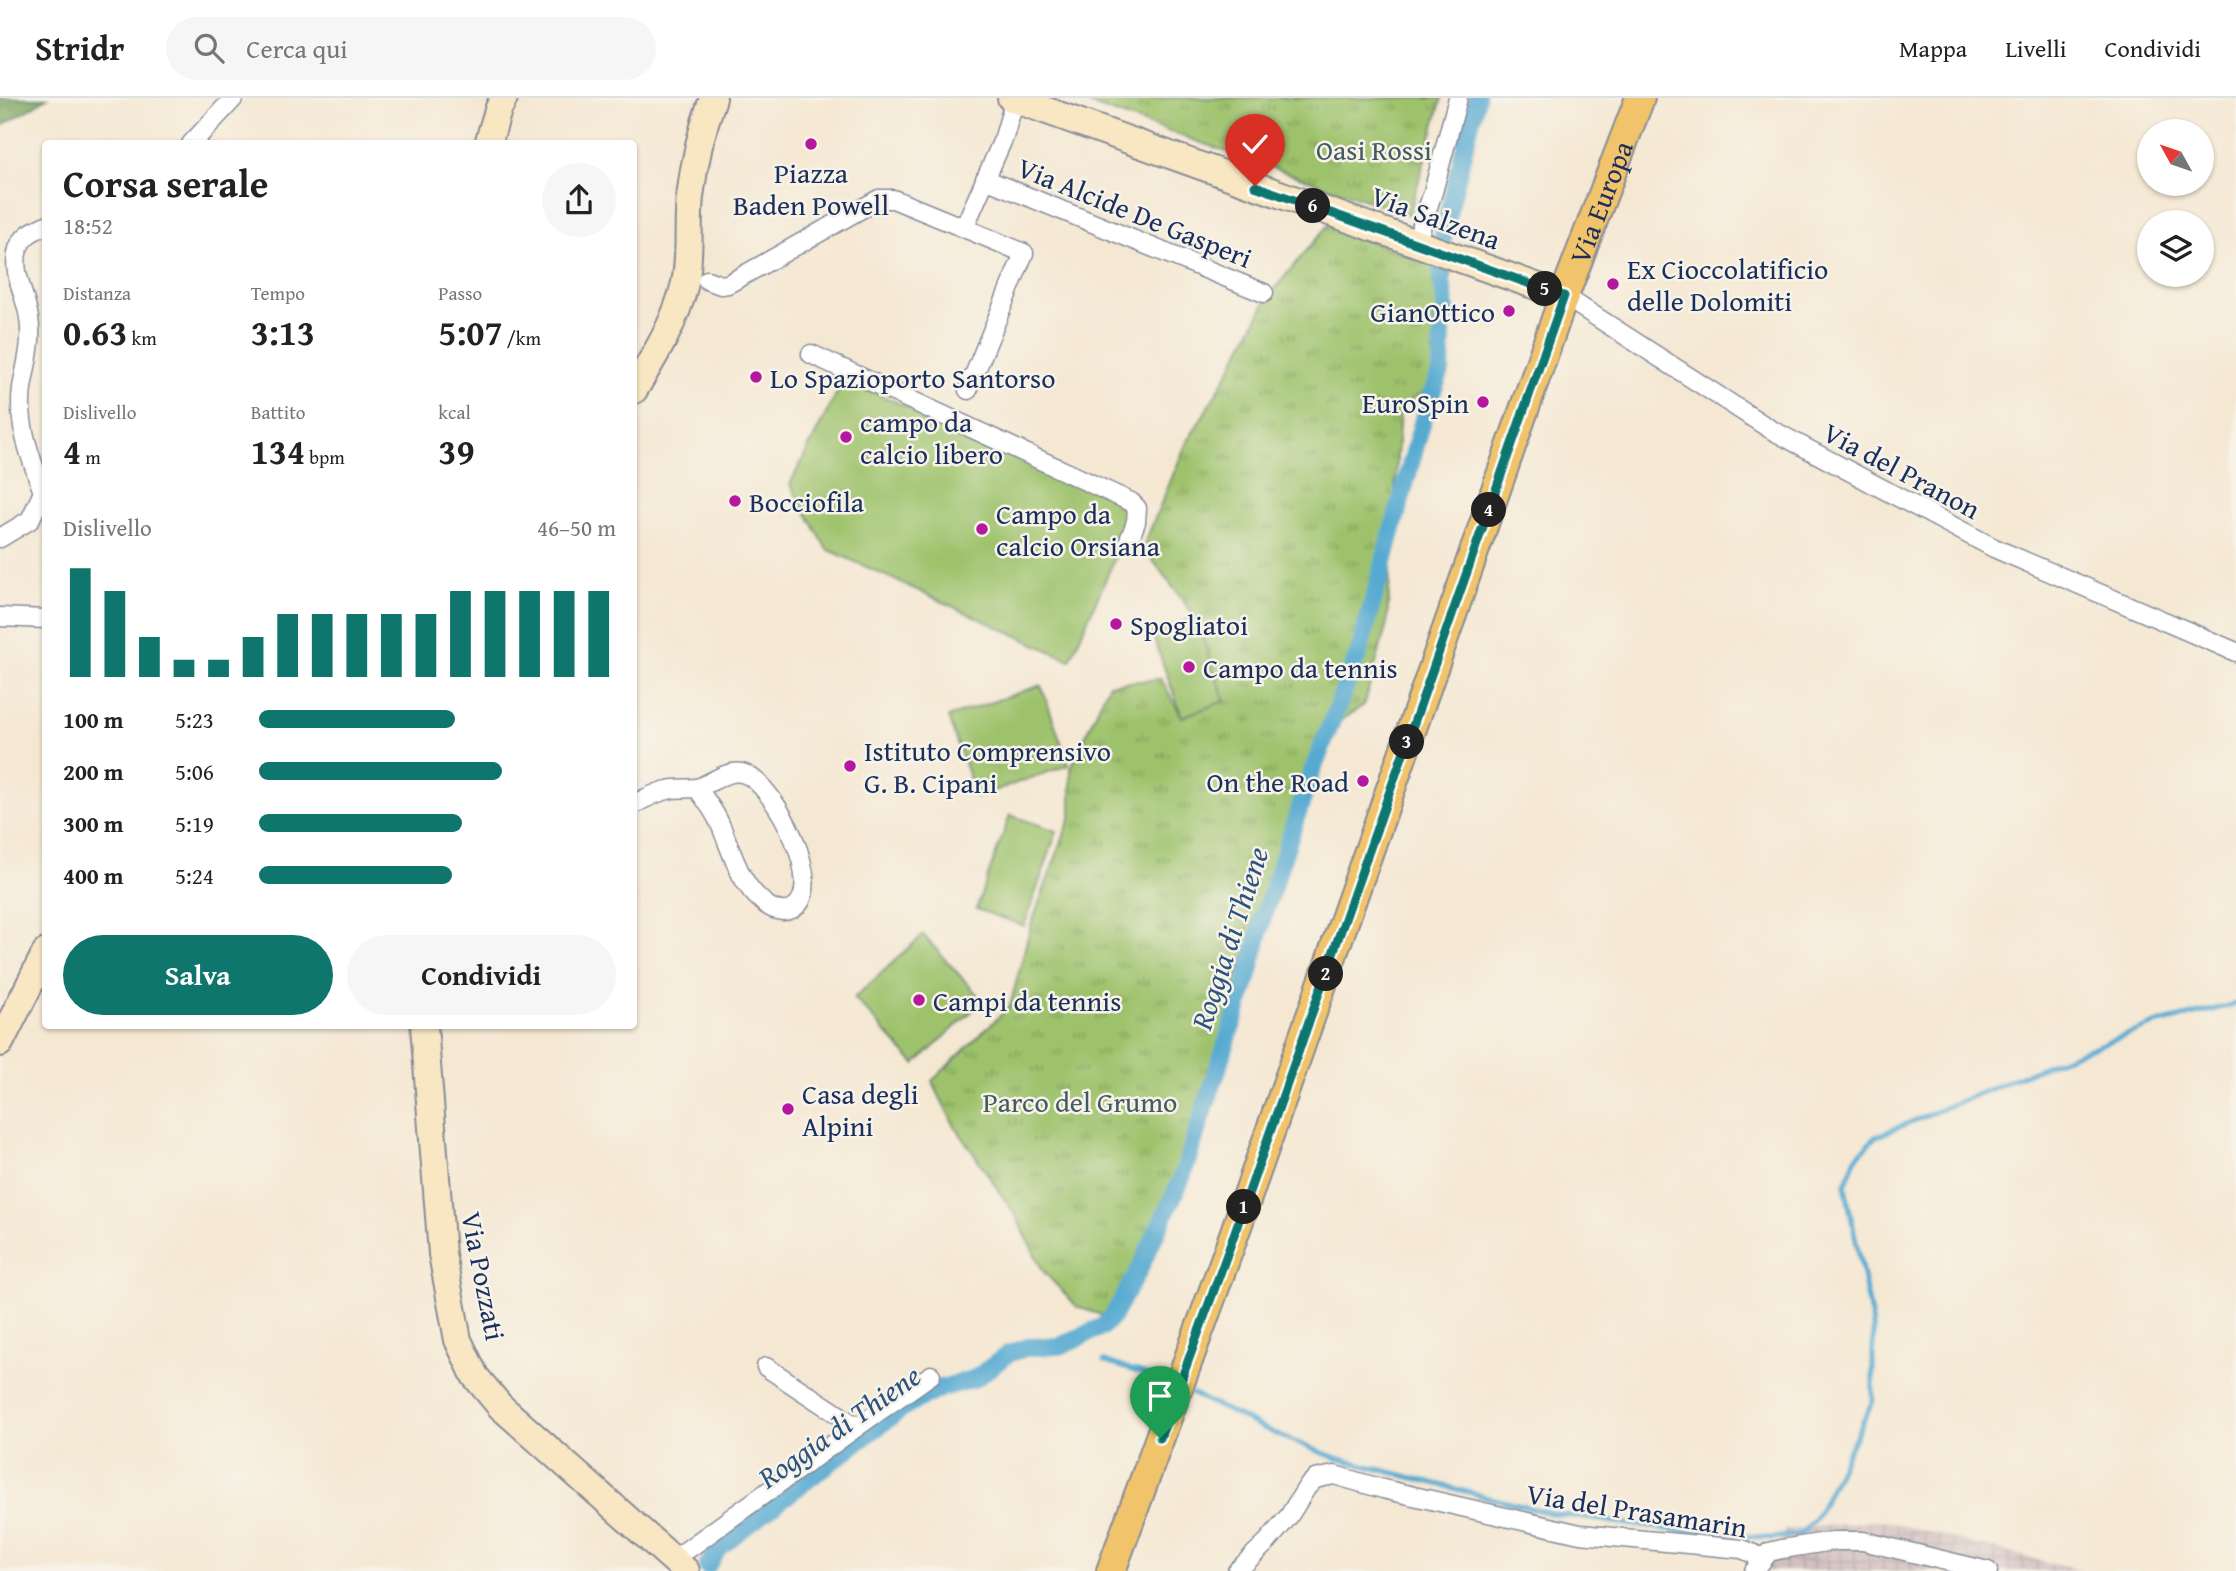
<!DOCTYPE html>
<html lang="it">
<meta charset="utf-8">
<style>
body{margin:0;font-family:"Gentium Book Plus",serif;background:#f6f6f6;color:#222;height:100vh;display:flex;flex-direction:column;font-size:26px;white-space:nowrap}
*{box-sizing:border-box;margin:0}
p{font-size:23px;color:#767676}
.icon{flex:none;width:38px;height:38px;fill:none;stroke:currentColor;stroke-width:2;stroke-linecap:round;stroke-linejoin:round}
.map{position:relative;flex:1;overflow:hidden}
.side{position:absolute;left:42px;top:42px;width:595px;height:889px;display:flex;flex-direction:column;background:#fff;border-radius:7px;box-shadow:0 2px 5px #0004}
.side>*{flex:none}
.needle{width:46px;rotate:310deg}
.tools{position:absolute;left:2137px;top:21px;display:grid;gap:14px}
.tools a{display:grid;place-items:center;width:77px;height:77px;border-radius:50%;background:#fff;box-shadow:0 2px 5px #0004;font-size:35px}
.pin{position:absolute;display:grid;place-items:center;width:60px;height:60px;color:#fff;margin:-72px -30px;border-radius:50% 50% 50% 0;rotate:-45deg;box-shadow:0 0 7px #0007}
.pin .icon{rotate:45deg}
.km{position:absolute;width:35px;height:35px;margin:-18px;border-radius:50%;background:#222;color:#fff;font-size:19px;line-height:35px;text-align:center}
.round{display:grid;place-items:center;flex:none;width:74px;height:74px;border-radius:37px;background:#f6f6f6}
.head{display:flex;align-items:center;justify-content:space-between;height:119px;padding:0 21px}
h1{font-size:38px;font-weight:800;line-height:52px}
.figures{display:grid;grid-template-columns:repeat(3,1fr);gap:10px;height:119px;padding:7px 21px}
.figures div{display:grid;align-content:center}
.figures b{font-size:35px;font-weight:800}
.figures small{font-size:19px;font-weight:400}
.figures p{font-size:19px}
.chart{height:196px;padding:14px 21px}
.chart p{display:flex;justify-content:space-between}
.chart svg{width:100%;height:126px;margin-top:7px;stroke:#0f766e;stroke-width:6}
.action{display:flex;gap:14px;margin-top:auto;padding:14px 21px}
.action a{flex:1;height:80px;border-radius:42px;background:#0f766e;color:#fff;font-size:28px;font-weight:800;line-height:80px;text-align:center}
.action a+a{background:#f6f6f6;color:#222}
ul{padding:0 21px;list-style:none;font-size:23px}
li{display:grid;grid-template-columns:112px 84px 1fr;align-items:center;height:52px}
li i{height:18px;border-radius:9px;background:#0f766e}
header{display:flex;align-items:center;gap:42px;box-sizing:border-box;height:98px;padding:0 35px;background:#fff;border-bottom:2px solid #e0e0e0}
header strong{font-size:33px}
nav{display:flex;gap:38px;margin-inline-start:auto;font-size:24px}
.search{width:490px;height:63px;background:#f6f6f6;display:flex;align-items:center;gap:18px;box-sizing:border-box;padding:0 24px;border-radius:38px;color:#767676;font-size:26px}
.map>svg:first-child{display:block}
.industrial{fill:url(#industrial-grid)}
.grass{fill:#9ec26c;stroke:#5c7865;stroke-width:2}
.forest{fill:url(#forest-crowns);stroke:#4c6c5f;stroke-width:2}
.park{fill:url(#park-tufts);stroke:#5c7865;stroke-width:2}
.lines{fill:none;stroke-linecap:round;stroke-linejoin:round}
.stream{stroke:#57aad2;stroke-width:5}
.canal{stroke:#57aad2;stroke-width:18}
.street-casing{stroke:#888c98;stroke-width:21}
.secondary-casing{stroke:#888c98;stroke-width:30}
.primary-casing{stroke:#888c98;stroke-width:32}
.street{stroke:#fff;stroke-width:18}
.secondary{stroke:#f9e7c3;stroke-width:26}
.primary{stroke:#f1c36a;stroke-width:28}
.route-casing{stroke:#fff;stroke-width:14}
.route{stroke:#0f766e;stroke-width:9}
.poi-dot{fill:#b5179e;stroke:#f7f3e8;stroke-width:2.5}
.labels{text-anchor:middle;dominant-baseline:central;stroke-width:5;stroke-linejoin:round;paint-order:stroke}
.park-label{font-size:28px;fill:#425b62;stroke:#f7f3e8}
.poi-label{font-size:28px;fill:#1b2f5e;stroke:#f7f3e8;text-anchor:start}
.street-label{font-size:28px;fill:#1b2f5e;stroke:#f7f3e8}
.water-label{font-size:30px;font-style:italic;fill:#2d5481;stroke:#f7f3e8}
</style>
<header>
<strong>Stridr</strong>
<div class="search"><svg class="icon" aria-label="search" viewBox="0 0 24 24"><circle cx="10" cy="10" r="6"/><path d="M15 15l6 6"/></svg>Cerca qui</div>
<nav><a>Mappa</a><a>Livelli</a><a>Condividi</a></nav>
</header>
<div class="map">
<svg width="2236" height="1473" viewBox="0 0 2236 1473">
<defs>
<pattern id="industrial-grid" width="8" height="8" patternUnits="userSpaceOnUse" patternTransform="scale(1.75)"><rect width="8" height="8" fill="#d2bfc0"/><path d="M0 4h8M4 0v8" fill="none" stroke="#b4a4a7"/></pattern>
<pattern id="forest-crowns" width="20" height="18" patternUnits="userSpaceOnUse" patternTransform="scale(1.75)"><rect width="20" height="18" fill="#7ea860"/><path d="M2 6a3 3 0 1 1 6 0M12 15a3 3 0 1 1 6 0" fill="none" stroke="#668952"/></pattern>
<pattern id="park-tufts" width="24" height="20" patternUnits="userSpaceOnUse" patternTransform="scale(1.75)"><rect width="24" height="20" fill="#9ec26c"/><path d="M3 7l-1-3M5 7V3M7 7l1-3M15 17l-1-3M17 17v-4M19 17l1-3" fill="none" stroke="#809e5c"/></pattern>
</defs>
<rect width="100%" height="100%" fill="#f7f3e8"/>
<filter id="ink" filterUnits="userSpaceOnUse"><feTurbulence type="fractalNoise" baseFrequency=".0143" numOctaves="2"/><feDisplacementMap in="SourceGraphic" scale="14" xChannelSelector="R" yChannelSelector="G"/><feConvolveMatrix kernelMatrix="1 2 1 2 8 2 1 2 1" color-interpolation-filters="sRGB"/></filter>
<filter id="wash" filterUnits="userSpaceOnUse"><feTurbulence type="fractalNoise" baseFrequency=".00686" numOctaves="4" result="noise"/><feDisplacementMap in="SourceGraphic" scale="28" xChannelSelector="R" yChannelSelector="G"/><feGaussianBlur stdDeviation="1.57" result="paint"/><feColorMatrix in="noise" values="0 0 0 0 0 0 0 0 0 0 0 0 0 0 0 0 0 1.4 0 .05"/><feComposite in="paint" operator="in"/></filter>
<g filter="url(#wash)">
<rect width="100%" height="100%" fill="#f5e8d3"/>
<!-- industrial -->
<polygon class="industrial" points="1881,1422 2081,1473 1766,1473 1785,1432"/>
<!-- grass -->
<g class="grass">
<polygon points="844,281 1137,410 1070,562 827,451 790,386"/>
<polygon points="1195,519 1226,603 1182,619 1152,535"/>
<polygon points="1041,587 1069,667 976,699 948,619"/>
<polygon points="1010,717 1057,733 1024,828 976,811"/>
<polygon points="923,837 983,903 915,966 854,900"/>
</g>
<!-- forest -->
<polygon class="forest" points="0,0 47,0 0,29"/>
<!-- park -->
<g class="park">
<polygon points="1072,0 1442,0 1409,117"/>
<polygon points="1328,127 1452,174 1438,230 1434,287 1400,309 1387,526 1364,607 1323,635 1235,886 1243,903 1198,1004 1191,1046 1152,1141 1119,1207 1108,1219 1077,1209 1043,1173 1016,1118 953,1025 932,983 1010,908 1031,827 1071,718 1071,670 1109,586 1161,581 1182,619 1225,603 1195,519 1143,449 1186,346 1226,279 1270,196"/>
</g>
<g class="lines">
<!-- stream -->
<g class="stream">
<polyline points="1104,1263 1165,1283"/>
<polyline points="1192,1296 1280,1338 1336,1360 1550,1415 1672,1432 1772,1440 1801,1436 1816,1419 1873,1303 1873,1227 1845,1088 1855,1061 1875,1039 2054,964 2155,926 2236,906"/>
</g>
<!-- canal -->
<polyline class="canal" points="707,1468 719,1450 737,1435 907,1307 942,1290 976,1280 1008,1256 1028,1249 1060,1248 1102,1229 1112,1219 1139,1172 1181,1082 1249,877 1264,816 1310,679 1359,554 1427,307 1441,273 1442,226 1446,211 1441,177 1443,136 1477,0"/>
</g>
</g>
<g filter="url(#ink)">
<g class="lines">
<defs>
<g id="street">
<polyline points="191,46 234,0"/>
<polyline points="985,81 1264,195"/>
<polyline points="1416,145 1433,94 1458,0"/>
<polyline points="707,182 721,187 728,186 879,101 893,101 964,130"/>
<polyline points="1564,198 1770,331 1994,450 2236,554"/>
<polyline points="811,256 1131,404 1137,410 1136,424 1128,445"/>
<polyline points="968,292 1024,155 964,130 1004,39 1015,1"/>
<path d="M0 440 30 422 43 394C31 360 17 327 22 290 26 265 33 247 29 220 26 198 11 174 18 151 23 137 33 133 46 127"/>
<polyline points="0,519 46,521"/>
<path d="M634 706C645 701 656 694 668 692 678 689 690 692 700 689 713 684 730 670 745 676 775 687 829 792 792 811 782 816 771 811 763 804 739 785 732 753 720 726 714 712 705 701 697 690"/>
<polyline points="857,1329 931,1277"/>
<polyline points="673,1462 857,1329 766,1269"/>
<polyline points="1237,1473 1268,1443 1289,1418 1307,1389 1315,1381 1334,1377 1383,1391 1580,1436 1742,1451 1763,1460"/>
<polyline points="1754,1473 1769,1454 1782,1451 1833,1443 1863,1443 1988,1473"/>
</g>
<g id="secondary">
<polyline points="1011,0 1564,198"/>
<polyline points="488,46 498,12 504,0"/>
<path d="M634 292C654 259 676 224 685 185 691 157 687 128 690 99 694 65 701 33 713 0"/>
<polyline points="424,928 442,1156 458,1242 475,1278 500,1308 686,1473"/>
<polyline points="0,945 46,854"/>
</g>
<g id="primary">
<path id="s1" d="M1111 1473 1230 1148 1564 198 1640 0"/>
</g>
</defs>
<!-- street casing -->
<use href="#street" class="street-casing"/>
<!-- secondary casing -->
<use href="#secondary" class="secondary-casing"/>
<!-- primary casing -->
<use href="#primary" class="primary-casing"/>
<!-- street -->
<use href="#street" class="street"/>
<!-- secondary -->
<use href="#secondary" class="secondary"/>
<!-- primary -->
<use href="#primary" class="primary"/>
</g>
</g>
<g class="lines" filter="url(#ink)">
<defs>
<polyline id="route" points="1160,1340 1230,1148 1564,198 1255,88"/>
</defs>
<!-- route casing -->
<use href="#route" class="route-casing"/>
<!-- route -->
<use href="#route" class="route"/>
</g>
<!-- markers -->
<g class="poi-dot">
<circle cx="811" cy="46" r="7"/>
<circle cx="1613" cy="186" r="7"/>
<circle cx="1509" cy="213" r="7"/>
<circle cx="756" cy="279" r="7"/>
<circle cx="1483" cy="304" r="7"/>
<circle cx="846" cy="339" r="7"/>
<circle cx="735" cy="403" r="7"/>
<circle cx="982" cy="431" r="7"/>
<circle cx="1116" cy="526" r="7"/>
<circle cx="1189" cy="569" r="7"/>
<circle cx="850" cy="668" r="7"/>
<circle cx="1363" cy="683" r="7"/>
<circle cx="919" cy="902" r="7"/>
<circle cx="788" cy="1011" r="7"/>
</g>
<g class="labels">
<!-- park labels -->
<g class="park-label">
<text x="1374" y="51">Oasi Rossi</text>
<text x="1080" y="1003">Parco del Grumo</text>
</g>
<!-- poi labels -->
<g class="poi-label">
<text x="811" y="74" text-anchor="middle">Piazza<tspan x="811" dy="32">Baden Powell</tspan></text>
<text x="1627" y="170">Ex Cioccolatificio<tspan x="1627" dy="32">delle Dolomiti</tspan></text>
<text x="1495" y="213" text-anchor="end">GianOttico</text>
<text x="770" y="279">Lo Spazioporto Santorso</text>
<text x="1469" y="304" text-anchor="end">EuroSpin</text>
<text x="860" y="323">campo da<tspan x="860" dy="32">calcio libero</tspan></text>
<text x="749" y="403">Bocciofila</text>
<text x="996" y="415">Campo da<tspan x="996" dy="32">calcio Orsiana</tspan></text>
<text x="1130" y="526">Spogliatoi</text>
<text x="1203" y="569">Campo da tennis</text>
<text x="864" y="652">Istituto Comprensivo<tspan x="864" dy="32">G. B. Cipani</tspan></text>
<text x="1349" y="683" text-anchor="end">On the Road</text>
<text x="933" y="902">Campi da tennis</text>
<text x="802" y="995">Casa degli<tspan x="802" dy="32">Alpini</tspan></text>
</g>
<!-- street labels -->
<g class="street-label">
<text stroke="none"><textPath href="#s1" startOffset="1454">Via Europa</textPath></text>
<text transform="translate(1135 114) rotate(22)">Via Alcide De Gasperi</text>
<text transform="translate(1436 119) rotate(20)">Via Salzena</text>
<text transform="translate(1902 372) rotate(28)">Via del Pranon</text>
<text transform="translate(484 1178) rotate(79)">Via Pozzati</text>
<text transform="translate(1637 1412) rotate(9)">Via del Prasamarin</text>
</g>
<!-- water labels -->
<g class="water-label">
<text transform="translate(1229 840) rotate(-72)">Roggia di Thiene</text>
<text transform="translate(839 1328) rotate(-35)">Roggia di Thiene</text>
</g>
</g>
</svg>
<div class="tools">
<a><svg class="needle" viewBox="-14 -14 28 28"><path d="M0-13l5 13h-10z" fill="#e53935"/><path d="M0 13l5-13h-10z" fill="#767676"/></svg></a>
<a><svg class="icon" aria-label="layers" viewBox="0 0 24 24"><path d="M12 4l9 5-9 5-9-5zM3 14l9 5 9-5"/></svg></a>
</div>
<div class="pin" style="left:1160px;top:1340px;background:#1e9e55"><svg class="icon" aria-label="arrive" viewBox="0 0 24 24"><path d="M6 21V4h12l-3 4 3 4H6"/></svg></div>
<div class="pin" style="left:1255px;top:88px;background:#d93025"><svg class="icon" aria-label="check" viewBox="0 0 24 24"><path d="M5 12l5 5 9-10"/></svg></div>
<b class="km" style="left:1244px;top:1109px">1</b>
<b class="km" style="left:1326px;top:876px">2</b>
<b class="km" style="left:1407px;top:644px">3</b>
<b class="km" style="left:1489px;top:412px">4</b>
<b class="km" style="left:1545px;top:191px">5</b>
<b class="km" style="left:1313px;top:108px">6</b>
<section class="side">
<div class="head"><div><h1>Corsa serale</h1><p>18:52</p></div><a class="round"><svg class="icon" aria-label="share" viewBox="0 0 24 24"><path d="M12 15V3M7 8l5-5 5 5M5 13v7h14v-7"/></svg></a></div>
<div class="figures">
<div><p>Distanza</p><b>0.63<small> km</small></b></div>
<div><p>Tempo</p><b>3:13</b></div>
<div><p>Passo</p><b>5:07<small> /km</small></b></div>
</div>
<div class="figures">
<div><p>Dislivello</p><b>4<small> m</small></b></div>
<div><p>Battito</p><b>134<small> bpm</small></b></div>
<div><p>kcal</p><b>39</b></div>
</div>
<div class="chart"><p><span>Dislivello</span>46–50 m</p>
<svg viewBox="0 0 160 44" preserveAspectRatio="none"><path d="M5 44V6M15 44V14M25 44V30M35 44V38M45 44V38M55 44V30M65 44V22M75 44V22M85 44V22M95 44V22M105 44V22M115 44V14M125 44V14M135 44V14M145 44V14M155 44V14"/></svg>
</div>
<ul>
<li><b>100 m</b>5:23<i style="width:55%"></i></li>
<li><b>200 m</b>5:06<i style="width:68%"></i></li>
<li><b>300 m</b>5:19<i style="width:57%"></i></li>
<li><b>400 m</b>5:24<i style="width:54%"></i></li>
</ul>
<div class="action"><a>Salva</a><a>Condividi</a></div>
</section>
</div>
